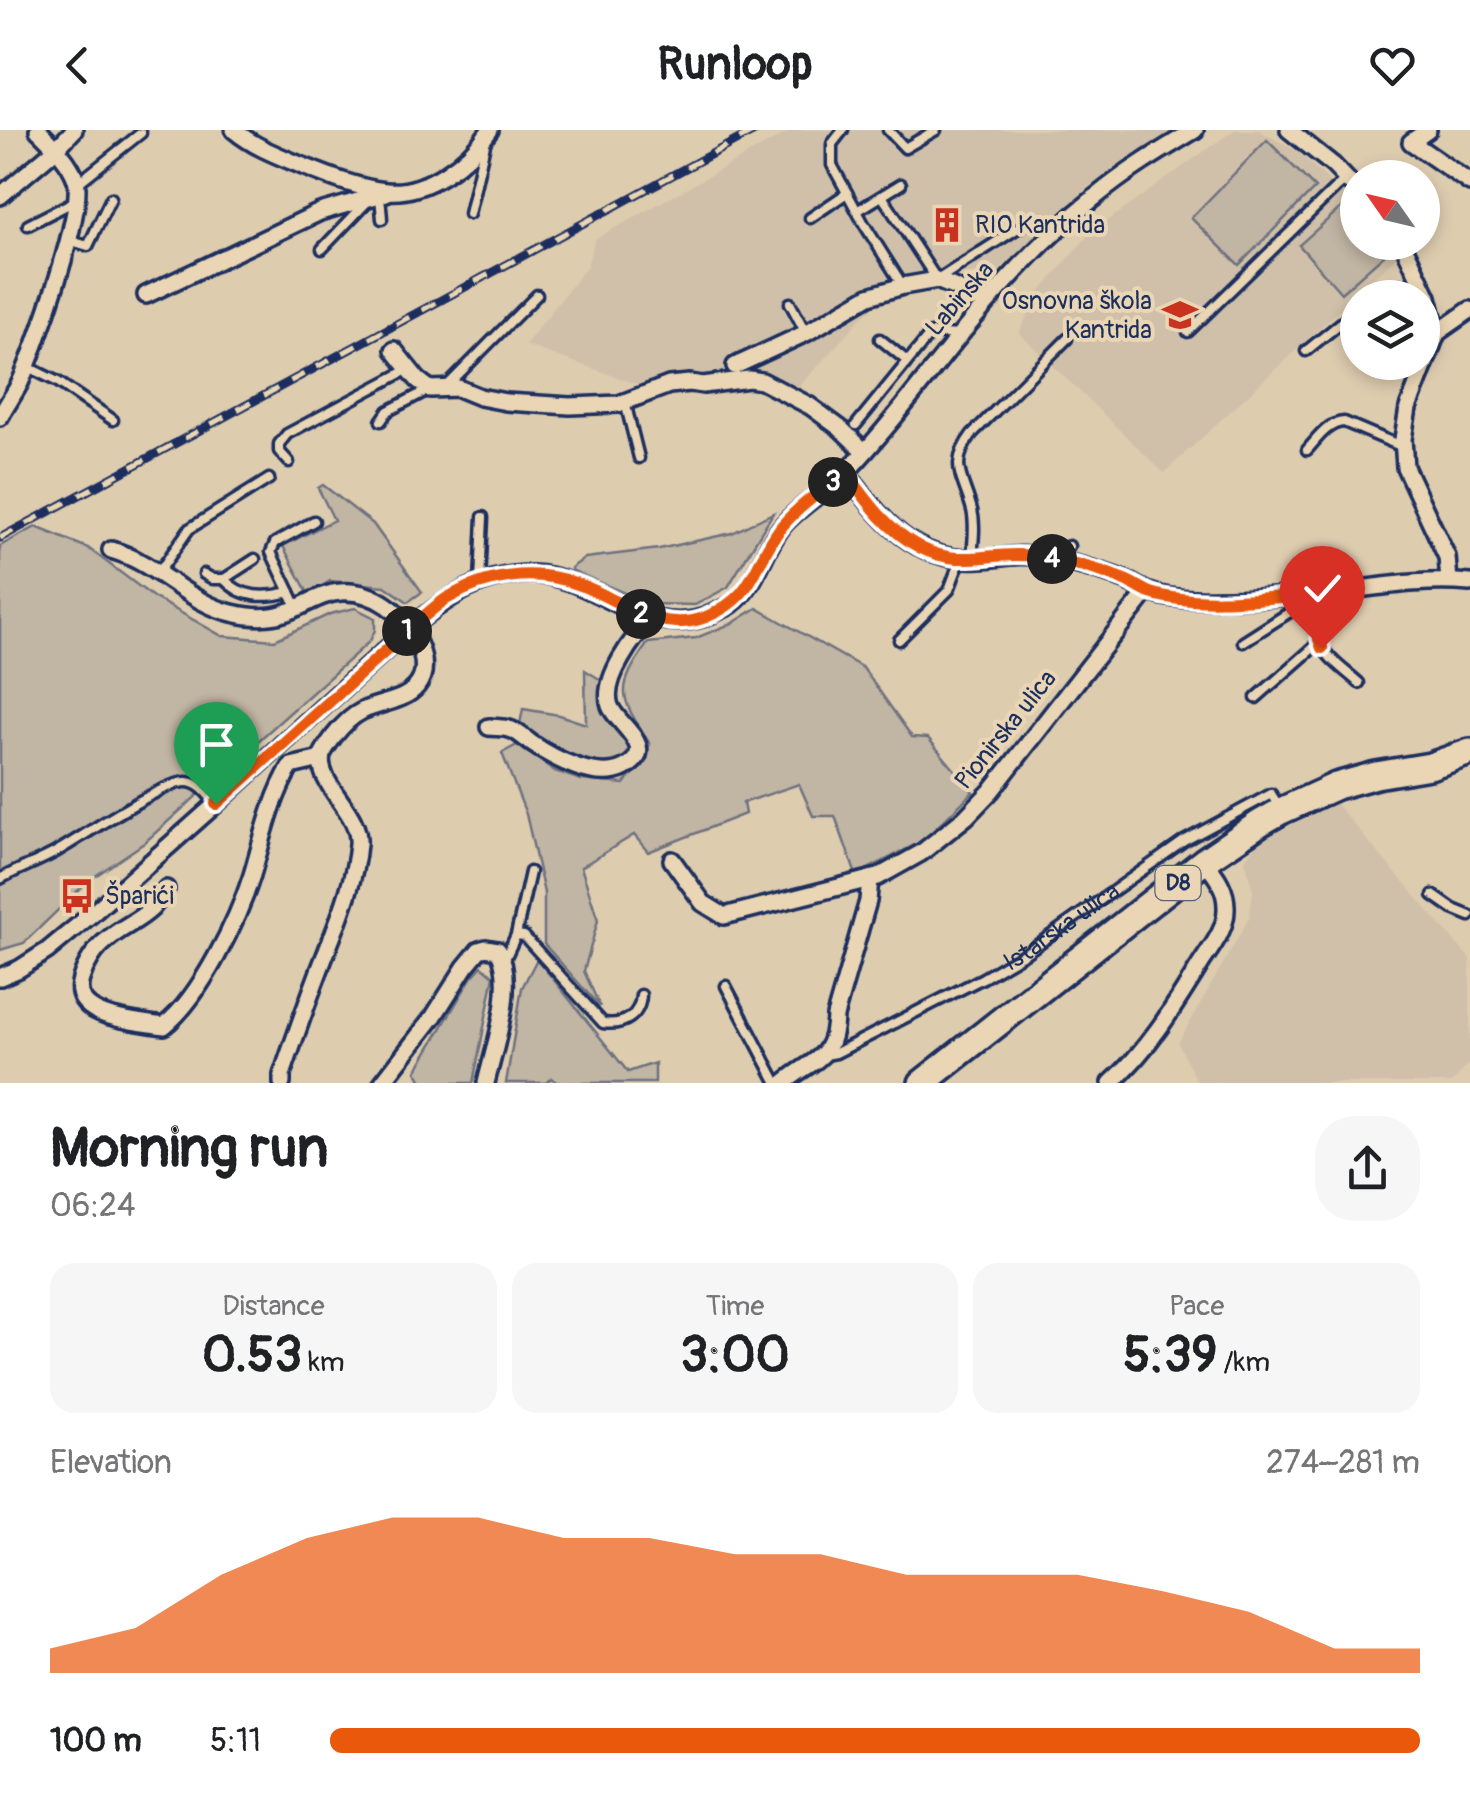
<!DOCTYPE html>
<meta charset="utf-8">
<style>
body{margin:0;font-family:Pangolin,sans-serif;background:#f6f6f6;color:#202124;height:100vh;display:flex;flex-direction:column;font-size:38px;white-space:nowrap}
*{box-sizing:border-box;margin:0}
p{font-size:32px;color:#757577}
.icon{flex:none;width:55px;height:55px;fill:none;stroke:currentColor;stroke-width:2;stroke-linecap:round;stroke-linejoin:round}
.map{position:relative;height:953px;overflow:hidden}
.side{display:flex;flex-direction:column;background:#fff;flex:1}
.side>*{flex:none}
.needle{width:65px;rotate:304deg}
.fabs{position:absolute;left:1340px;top:30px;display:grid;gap:20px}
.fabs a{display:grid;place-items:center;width:100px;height:100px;border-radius:50%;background:#fff;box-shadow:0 5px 15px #0003;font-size:50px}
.pin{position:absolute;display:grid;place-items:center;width:85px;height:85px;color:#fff;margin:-102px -42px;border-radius:50% 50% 50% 0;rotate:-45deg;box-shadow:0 0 10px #0007}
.pin .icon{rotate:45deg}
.km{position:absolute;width:50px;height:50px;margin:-25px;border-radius:50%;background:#222;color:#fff;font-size:28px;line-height:50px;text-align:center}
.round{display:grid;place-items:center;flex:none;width:105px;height:105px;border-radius:40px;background:#f6f6f6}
.headline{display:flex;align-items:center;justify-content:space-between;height:170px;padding:0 50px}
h1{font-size:55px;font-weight:700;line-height:75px}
.metrics{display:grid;grid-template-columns:repeat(3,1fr);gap:15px;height:170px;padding:10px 50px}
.metrics div{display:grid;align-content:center;border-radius:25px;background:#f6f6f6;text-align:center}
.metrics b{font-size:50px;font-weight:700}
.metrics small{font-size:28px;font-weight:400}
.metrics p{font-size:28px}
.chart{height:280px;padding:20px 50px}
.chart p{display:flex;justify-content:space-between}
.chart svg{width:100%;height:180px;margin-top:10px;fill:#ea580c;opacity:.7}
ul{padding:0 50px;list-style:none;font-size:32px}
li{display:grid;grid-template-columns:160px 120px 1fr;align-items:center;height:75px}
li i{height:25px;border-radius:12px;background:#ea580c}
header{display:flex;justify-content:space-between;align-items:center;height:130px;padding:0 50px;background:#fff;font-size:45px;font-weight:700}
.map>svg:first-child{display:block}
.built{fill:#d0c0a9}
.green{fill:#c1b5a3;stroke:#6e7280;stroke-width:2.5}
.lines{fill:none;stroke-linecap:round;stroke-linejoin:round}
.service-casing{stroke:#1b2f5e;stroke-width:15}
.minor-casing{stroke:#1b2f5e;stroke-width:22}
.primary-casing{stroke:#1b2f5e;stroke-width:32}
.service{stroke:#ead6b4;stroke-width:8}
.minor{stroke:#ead6b4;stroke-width:15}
.primary{stroke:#ead6b4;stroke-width:25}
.rail-casing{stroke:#1b2f5e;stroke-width:9}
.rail{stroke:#ead6b4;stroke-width:5;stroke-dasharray:15;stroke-linecap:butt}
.route-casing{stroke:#fff;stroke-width:20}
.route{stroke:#ea580c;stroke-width:12}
.labels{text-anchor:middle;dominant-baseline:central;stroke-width:8;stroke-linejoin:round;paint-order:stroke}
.shield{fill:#ead6b4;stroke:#596178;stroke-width:2.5}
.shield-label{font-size:22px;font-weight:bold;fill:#1b2f5e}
.poi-label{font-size:25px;fill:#1b2f5e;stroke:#ead6b4;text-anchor:start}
.street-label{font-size:25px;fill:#1b2f5e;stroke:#ead6b4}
</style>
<header><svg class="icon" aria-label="back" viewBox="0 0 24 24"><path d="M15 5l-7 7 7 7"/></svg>Runloop<svg class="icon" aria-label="heart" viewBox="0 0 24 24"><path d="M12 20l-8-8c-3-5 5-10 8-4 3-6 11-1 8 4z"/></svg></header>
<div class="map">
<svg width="1470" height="953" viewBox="0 0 1470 953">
<rect width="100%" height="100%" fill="#deccaf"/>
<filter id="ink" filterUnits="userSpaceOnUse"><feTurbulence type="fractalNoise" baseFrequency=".01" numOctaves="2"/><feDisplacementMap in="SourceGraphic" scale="20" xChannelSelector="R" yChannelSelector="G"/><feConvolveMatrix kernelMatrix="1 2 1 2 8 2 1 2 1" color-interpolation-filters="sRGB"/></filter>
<g filter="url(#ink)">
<!-- built -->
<g class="built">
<polygon points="792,0 1177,0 1088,57 993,147 925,138 865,184 785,272 757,260 736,258 700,264 665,264 525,215 587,136 595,109"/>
<polygon points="1234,0 1259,0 1298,22 1357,77 1358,112 1385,113 1396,127 1164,343 1019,203 1036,167 1089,104"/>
<polygon points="1336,674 1470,829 1470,932 1452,953 1198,953 1178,913 1249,788 1253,761 1245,730 1259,710"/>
</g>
<!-- green -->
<g class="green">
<polygon points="1267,10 1315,58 1239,135 1191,88"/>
<polygon points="1344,75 1357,91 1358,112 1376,113 1386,123 1341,163 1299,115"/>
<polygon points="323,355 373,394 422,462 408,472 385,456 330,451 309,465 283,416 334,390 318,358"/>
<polygon points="773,383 728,457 695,475 650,474 573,441 571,438 585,428 659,419 732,403"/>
<polygon points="36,397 88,418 153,467 222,506 275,510 330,484 355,478 375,488 375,500 370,511 144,713 88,751 24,813 0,820 0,416"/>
<path d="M757 478 863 538 912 607 928 608 973 662 924 710 856 745 835 686H813L799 654 743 673 745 684 648 722 634 705 581 737 598 790 584 841 600 877 544 814V763L526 684 502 623 517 615 555 641 581 650 624 654 642 630 650 614C620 567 614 561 648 513L696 508 733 493Z"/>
<path d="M585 540 606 553 633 626 624 635C577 636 555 623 520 594L523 579 559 585 586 594Z"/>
<polygon points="537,829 628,942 655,933 655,953 557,953 551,948 546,953 506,953 522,858"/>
<polygon points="482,836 494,846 473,953 423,953 416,941 471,848"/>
</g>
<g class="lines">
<defs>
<g id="service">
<polyline points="843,0 832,14 832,35 864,94 903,156"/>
<polyline points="888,0 905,18 936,0"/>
<polyline points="78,53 141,3"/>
<polyline points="380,66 382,89"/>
<polyline points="882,66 937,150 1029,91 1064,93"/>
<polyline points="857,81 901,54"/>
<polyline points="469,84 485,14"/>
<polyline points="810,88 847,63"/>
<polyline points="28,95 73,72"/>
<polyline points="68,110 88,116 111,68"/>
<polyline points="322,119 367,72"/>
<polyline points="1372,168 1386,156 1421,153"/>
<polyline points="790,173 806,203"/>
<polyline points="1188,202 1345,49"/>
<polyline points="880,209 907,231"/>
<polyline points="1306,221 1358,179"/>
<polyline points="28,237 58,252 113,290"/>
<polyline points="445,258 537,165"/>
<polyline points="625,272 639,328"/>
<polyline points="381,291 388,281 430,259"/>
<polyline points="856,295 931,203 958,205"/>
<path d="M1307 320C1318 308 1327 293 1344 292L1403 317"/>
<polyline points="289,332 279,321 279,314 287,304 409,239"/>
<polyline points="1046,426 1069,416"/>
<path d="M255 429 224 449C242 469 265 468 290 462"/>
<path d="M972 429C973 412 976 396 972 380 963 346 948 336 972 304L1067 209"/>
<polyline points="159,442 189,399 269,349"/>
<polyline points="204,444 213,449 224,449"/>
<polyline points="480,452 483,387"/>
<polyline points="297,477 271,422 275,413 314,391"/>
<path d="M1319 509C1325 528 1345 540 1359 553"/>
<polyline points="899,510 949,460 961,428"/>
<polyline points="1243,512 1293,480 1299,474 1300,465"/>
<polyline points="1256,568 1313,518 1319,509 1325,463"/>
<path d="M0 749C18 739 38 732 56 722 81 708 162 652 186 652 200 652 208 665 216 674"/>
<polyline points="1433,765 1453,779 1470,786"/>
<polyline points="516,805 530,742"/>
<path d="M504 831 516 805 524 806 603 893C624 896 640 886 641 865"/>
<polyline points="726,856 777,953"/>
<path id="s1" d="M825 925 836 923 983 848 1027 822 1184 711 1271 664 1280 678"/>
</g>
<g id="minor">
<path d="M234 0C254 17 279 26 303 36 330 47 358 58 386 61 426 65 469 32 490 0"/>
<polyline points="1289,0 1333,35 1358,61"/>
<polyline points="1428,0 1411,12 1470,53"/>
<polyline points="0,66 56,19 74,0"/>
<polyline points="1402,112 1428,167 1437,203 1408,278 1403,309 1405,337 1447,427 1449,451"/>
<polyline points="146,165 320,82 386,63"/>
<polyline points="1437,203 1470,180"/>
<polyline points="394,220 418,250 430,259 458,258 480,267 506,272 570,276 619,274 669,255 690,253 703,255 749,249 762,251 810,276 840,298 864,321"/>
<polyline points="735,236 806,203 869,166 903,156 937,150 977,167 986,174"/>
<path d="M0 287C6 276 14 264 20 253 35 219 85 81 76 50 70 31 52 14 38 0"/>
<path d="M846 342C881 390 914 433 980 429 1002 428 1018 423 1041 427 1068 432 1097 439 1122 449 1132 452 1140 459 1149 462 1163 467 1181 469 1195 469 1238 470 1282 467 1325 463 1373 458 1421 448 1470 453"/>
<path d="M111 420C156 432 188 473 232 483 249 487 267 489 284 483 303 477 321 463 341 462 374 460 405 483 418 513 424 527 427 543 417 556 404 572 380 572 362 581 352 586 341 597 334 606 330 612 325 618 322 625 315 654 361 682 358 714 355 751 339 789 326 823 310 864 296 904 282 945V953"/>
<path d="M489 597C496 598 505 597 512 600 518 602 524 608 531 613 553 628 597 652 624 638 661 619 617 595 610 576 601 550 634 505 652 489"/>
<polyline points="672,730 703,773 724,786 878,747 921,723 966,687 991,661 1147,462"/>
<path d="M166 759C162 765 157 772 152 778 139 791 120 798 107 810 95 819 85 835 81 849 69 889 137 891 164 896 201 867 238 789 252 745 263 708 271 669 291 636L321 629"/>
<path d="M0 847 19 839 47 821 93 783 216 674 411 497C448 467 482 443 533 444 596 446 648 514 712 484 718 481 726 478 732 474 759 454 764 415 786 392 805 372 831 358 850 338 897 289 936 232 981 180 1014 141 1054 100 1094 68 1125 42 1160 21 1195 0"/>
<path d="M382 953 434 886 465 837 479 820 486 818 498 820C517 852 494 919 486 953"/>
<path d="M784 953C813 928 834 931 835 886L868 771 870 749"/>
<path d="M1111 953C1148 920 1174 877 1200 835 1210 819 1226 800 1226 780 1227 760 1217 746 1204 731"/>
</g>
<polyline id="primary" points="922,953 1204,731 1260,693 1281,681 1336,656 1376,645 1430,636 1470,622"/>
</defs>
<!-- service casing -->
<use href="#service" class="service-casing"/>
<!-- minor casing -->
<use href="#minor" class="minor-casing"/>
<!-- primary casing -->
<use href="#primary" class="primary-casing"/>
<!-- service -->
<use href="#service" class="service"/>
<!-- minor -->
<use href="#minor" class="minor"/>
<!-- primary -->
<use href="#primary" class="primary"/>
<defs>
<polyline id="rail" points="0,408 756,0"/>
</defs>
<!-- rail casing -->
<use href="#rail" class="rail-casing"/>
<!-- rail -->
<use href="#rail" class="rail"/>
</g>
</g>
<g class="lines" filter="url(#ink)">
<defs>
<path id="route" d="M216 674 411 498C422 488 434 477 446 469 486 445 534 438 578 454 621 469 657 506 706 487 757 466 753 433 782 396 800 375 825 358 846 342 867 371 887 400 921 418 962 439 993 420 1033 426 1062 430 1095 438 1122 449 1132 452 1140 459 1150 463 1197 478 1275 467 1325 463L1319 509 1322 518"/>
</defs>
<!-- route casing -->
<use href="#route" class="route-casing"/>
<!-- route -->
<use href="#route" class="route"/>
</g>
<!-- icons -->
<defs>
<symbol id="building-bare" viewBox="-9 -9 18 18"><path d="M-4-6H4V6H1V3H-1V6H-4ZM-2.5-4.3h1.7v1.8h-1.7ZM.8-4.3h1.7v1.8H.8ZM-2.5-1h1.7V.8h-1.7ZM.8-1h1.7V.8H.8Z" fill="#c8321e" stroke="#ead6b4" stroke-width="2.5" paint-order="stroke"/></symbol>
<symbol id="school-bare" viewBox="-9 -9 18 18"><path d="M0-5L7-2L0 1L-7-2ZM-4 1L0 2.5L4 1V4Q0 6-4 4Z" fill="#c8321e" stroke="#ead6b4" stroke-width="2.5" paint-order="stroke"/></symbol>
<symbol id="bus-bare" viewBox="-9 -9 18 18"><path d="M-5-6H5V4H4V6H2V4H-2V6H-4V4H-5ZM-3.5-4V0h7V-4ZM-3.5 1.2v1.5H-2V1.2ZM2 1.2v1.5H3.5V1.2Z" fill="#c8321e" stroke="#ead6b4" stroke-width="2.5" paint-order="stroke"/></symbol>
</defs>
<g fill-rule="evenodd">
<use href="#building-bare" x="922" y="70" width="50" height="50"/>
<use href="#school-bare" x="1155" y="160" width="50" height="50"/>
<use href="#bus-bare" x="52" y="741" width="50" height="50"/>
</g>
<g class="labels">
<!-- shield labels -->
<rect class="shield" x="1155.5" y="736" width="45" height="34" rx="8"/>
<g class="shield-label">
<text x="1178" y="753">D8</text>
</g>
<!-- poi labels -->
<g class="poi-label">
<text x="975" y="95">RIO Kantrida</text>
<text x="1152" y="171" text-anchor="end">Osnovna škola<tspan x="1152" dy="29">Kantrida</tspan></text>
<text x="105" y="766">Šparići</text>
</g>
<!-- street labels -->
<g class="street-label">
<text transform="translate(960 169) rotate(-49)">Labinska</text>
<text transform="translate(1006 600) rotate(-51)">Pionirska ulica</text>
<text stroke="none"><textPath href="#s1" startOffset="270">Istarska ulica</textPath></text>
</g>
</g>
</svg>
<div class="fabs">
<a><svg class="needle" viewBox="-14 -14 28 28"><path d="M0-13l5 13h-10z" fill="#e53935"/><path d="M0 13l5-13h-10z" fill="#757577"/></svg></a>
<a><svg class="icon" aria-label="layers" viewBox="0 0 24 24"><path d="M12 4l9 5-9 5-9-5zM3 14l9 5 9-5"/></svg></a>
</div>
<div class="pin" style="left:216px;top:674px;background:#1e9e55"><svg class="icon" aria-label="arrive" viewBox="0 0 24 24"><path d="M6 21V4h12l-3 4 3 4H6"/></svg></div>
<div class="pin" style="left:1322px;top:518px;background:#d93025"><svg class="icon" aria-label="check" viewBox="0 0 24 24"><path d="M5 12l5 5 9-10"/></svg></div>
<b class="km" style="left:407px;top:501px">1</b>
<b class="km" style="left:641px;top:484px">2</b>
<b class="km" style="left:833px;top:352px">3</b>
<b class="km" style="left:1052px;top:429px">4</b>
</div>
<section class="side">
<div class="headline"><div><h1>Morning run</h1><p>06:24</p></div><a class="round"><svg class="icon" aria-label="share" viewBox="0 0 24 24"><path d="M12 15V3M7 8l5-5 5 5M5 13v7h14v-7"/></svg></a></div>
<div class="metrics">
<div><p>Distance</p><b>0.53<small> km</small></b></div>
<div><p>Time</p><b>3:00</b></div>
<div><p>Pace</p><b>5:39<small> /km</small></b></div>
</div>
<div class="chart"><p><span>Elevation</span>274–281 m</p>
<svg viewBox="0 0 160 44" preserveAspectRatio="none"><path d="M0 44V38L10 33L20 20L30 11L40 6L50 6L60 11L70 11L80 15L90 15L100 20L110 20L120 20L130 24L140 29L150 38L160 38V44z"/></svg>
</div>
<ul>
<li><b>100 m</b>5:11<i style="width:100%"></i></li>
</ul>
</section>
